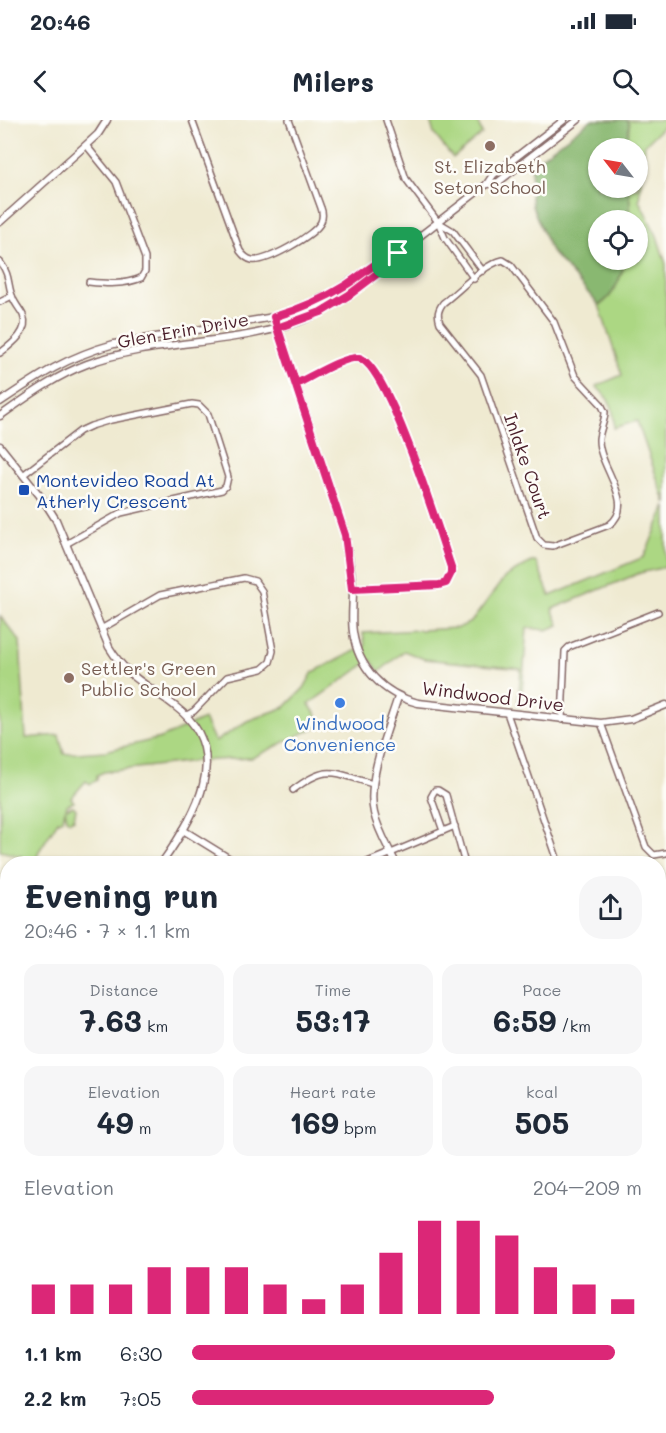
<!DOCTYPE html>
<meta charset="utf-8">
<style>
body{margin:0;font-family:Mali,sans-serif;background:#f6f6f7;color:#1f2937;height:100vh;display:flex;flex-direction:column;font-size:22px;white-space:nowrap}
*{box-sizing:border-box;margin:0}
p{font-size:20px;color:#747a83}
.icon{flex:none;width:33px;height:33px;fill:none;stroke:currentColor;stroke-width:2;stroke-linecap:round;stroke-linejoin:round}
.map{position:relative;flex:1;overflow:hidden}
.sheet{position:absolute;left:0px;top:736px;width:666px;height:578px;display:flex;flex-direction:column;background:#fff;border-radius:24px 24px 0 0;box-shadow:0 2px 4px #0004}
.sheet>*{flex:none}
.needle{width:39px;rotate:301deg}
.buttons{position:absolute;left:588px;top:18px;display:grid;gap:12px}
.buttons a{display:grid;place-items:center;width:60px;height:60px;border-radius:50%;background:#fff;box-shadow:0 2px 4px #0004;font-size:30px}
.pin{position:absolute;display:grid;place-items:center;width:51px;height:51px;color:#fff;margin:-26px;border-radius:12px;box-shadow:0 3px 9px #0006}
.round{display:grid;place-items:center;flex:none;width:63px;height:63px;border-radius:24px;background:#f6f6f7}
.overview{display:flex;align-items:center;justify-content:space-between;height:102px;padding:0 24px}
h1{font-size:33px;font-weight:800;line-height:45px}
.metrics{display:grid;grid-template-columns:repeat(3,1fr);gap:9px;height:102px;padding:6px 24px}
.metrics div{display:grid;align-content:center;border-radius:15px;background:#f6f6f7;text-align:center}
.metrics b{font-size:30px;font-weight:800}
.metrics small{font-size:16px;font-weight:400}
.metrics p{font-size:16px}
.chart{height:168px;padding:12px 24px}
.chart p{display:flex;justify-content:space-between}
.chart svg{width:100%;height:108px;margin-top:6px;stroke:#db2777;stroke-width:6}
ul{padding:0 24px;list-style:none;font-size:20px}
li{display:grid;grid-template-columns:96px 72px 1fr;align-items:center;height:45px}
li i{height:15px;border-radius:8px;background:#db2777}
.status{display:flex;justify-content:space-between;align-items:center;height:42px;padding:0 30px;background:#fff;direction:ltr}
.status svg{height:16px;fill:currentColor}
header{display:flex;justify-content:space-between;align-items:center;height:78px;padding:0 24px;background:#fff;font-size:27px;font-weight:800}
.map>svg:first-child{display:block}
.green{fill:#acd783;stroke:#7b7b57;stroke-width:1.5}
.forest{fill:#89b871;stroke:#6a6c4e;stroke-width:1.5}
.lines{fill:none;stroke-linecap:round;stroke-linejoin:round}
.minor-casing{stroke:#846665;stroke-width:8}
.tertiary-casing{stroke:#846665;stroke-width:9}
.secondary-casing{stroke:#846665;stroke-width:10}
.minor{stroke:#fff;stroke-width:5}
.tertiary{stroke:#fff;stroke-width:6}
.secondary{stroke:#fde5c5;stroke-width:7}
.route-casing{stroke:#fff;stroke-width:12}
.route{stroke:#db2777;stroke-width:8}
.education-dot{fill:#8d6e63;stroke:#fdfcf7;stroke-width:2}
.transit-dot{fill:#1a4fb4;stroke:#fdfcf7;stroke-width:2}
.shop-dot{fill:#3f7fe0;stroke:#fdfcf7;stroke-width:2}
.labels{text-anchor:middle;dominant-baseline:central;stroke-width:5;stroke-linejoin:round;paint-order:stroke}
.education-label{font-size:18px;fill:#785e54;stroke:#fdfcf7}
.street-label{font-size:18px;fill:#4a1f2b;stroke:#fdfcf7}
.transit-label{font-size:18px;fill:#164399;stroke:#fdfcf7;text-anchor:start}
.shop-label{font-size:18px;fill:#366cbe;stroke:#fdfcf7}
</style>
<div class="status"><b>20:46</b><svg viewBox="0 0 49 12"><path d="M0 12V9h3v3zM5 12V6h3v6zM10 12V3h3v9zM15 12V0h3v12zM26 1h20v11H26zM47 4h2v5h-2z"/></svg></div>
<header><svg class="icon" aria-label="back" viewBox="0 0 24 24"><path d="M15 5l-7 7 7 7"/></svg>Milers<svg class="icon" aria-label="search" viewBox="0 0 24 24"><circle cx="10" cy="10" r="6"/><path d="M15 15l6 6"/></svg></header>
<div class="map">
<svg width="666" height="1313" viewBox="0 0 666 1313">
<rect width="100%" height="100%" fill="#fdfcf7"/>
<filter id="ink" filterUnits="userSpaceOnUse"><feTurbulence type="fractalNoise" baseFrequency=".0167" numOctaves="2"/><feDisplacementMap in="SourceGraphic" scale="12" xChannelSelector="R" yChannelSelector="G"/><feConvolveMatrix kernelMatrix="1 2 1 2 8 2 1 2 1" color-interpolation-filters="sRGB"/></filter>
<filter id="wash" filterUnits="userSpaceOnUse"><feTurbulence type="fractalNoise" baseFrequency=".008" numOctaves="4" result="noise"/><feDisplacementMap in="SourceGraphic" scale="24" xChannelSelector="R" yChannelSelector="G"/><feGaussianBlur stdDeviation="1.35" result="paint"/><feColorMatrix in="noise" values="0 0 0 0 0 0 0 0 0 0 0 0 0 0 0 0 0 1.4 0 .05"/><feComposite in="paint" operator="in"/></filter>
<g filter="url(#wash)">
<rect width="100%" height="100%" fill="#efead1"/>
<!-- green -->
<g class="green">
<polygon points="430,0 477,0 482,14 453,38 434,14"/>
<path d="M628 0H666V4L645 24 639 80 657 116 666 144V384L637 301 614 308C614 286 612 282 596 266L622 255 599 185C614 178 622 154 625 140H638V100H628L630 83 628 68H638V28H627L629 6Z"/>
<polygon points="666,386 666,447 640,453 552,489 559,505 547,510 527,508 521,585 518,585 521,549 424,539 404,531 379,552 371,540 309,584 322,604 252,638 195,641 104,652 97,655 97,660 90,664 86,661 71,678 74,682 67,685 66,689 73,686 76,689 74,699 70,701 67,699 65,690 63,699 58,701 39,731 35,744 19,744 21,736 0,731 0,496 20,521 26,618 59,615 64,634 105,631 161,618 204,599 215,622 247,601 285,587 304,568 313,552 365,526 363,513 458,508 471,502 505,457 531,442 536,442 550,476 644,437"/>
<polygon points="666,1109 666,1133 659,1137 659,1116"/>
</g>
<!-- forest -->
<path class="forest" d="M591 0H628L629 6 627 28H598V68H628L630 83 628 100H598V140H625C622 154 614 178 599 185L551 131 532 86 530 71 532 44Z"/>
</g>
<g filter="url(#ink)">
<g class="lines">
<defs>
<g id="minor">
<path d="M192 0 240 131C243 135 247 139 252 140 266 143 315 115 321 102 323 97 323 93 321 88L289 0"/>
<polyline points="386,0 406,59 438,102 445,118 474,159"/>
<path d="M86 25 116 62 145 138V151L141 158C124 165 107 164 89 162"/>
<polyline points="438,102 453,111 483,151"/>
<path d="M503 140 511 145 554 202 575 256 601 284 605 292C605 301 600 309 599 319 598 347 638 384 609 405L553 426 544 425 537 418 481 255 440 203C437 194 438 190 443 183 459 171 484 144 503 140Z"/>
<path d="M0 142C11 156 7 165 13 178 15 184 20 189 23 195 30 211 12 224 0 233"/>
<polyline points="0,182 12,176"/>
<path d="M296 264C311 257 344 236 359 239 388 244 440 415 451 447V453L446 463 439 465 353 469"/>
<polyline points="23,355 80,311 91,306 111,300 192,284 199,285 208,294 228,357 226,366 222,370 121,393 66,424"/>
<polyline points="101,509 160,475 244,458 255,461 262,471 273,531 270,542 262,549 227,557 194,591 187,595"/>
<polyline points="507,593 559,744"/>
<polyline points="562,600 565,531 569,527 658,492"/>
<polyline points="601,603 646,727 654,735 666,733"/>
<path d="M293 670C328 643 334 653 373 664"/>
<polyline points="443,711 431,677 435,670 438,670 446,675 465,744"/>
<polyline points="391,733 455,706"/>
<polyline points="0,900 8,900"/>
<polyline points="0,1216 8,1234"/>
<polyline points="666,1275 663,1283 666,1290"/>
<polyline points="226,1306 228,1313"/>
<polyline points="311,1306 313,1313"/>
<polyline points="492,1306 494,1313"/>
<polyline points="584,1306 586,1313"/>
</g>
<g id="tertiary">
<polyline points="487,64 497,63 578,0"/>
<polyline points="0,102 86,25 98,14 107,0"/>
<path d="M274 197 345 415C348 433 352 452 353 470 353 484 351 499 353 512 358 548 383 574 418 583L601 603 631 599 666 585"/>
<path d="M0 282C40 255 67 237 114 224L274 197 291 192 331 174 388 136 398 133 487 64 493 55 564 0"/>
<path d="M0 296C27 277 55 256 87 244 158 218 240 227 310 197 341 184 367 161 394 141L398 133"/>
<path d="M0 326 44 381 56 400 109 527C129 560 148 564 176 587 235 632 194 698 161 744"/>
<polyline points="183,710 238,744"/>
<polyline points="364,744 391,733"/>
<path d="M396 744C389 728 378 711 374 693 366 661 388 609 398 577"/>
<polyline points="0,786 8,788"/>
<polyline points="658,882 666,879"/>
<polyline points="0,1047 8,1044"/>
<polyline points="658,1182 666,1180"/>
<polyline points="417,1313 423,1306"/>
</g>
<g id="secondary">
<polyline points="658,803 666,801"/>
<polyline points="658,814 666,813"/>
<polyline points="0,966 8,964"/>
<polyline points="0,978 8,976"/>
</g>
</defs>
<!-- minor casing -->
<use href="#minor" class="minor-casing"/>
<!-- tertiary casing -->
<use href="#tertiary" class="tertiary-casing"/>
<!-- secondary casing -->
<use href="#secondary" class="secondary-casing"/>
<!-- minor -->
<use href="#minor" class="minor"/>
<!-- tertiary -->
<use href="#tertiary" class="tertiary"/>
<!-- secondary -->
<use href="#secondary" class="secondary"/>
</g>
</g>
<g class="lines" filter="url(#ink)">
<defs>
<path id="route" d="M398 133 394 141 349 175 321 192 277 208 345 415 352 469 439 465 446 463 451 453V447C440 415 388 244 359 238 344 236 311 257 296 264L274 197C300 189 324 179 346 165 363 154 379 139 398 133"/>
</defs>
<!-- route casing -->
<use href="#route" class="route-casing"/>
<!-- route -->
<use href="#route" class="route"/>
</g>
<!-- markers -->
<g class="education-dot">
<circle cx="490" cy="26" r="6"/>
<circle cx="69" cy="558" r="6"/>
</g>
<rect class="transit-dot" x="18" y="364" width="12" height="12" rx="3"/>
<circle class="shop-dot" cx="340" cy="583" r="6"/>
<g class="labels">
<!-- education labels -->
<g class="education-label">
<text x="490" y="46">St. Elizabeth<tspan x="490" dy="21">Seton School</tspan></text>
<text x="81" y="548" text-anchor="start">Settler's Green<tspan x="81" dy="21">Public School</tspan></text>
</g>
<!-- street labels -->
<g class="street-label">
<text transform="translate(183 210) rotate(-10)">Glen Erin Drive</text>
<text transform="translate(528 346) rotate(71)">Inlake Court</text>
<text transform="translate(493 576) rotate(7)">Windwood Drive</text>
</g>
<!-- transit labels -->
<g class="transit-label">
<text x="36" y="360">Montevideo Road At<tspan x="36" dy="21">Atherly Crescent</tspan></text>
</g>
<!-- shop labels -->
<g class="shop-label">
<text x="340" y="603">Windwood<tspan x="340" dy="21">Convenience</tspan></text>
</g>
</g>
</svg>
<div class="buttons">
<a><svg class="needle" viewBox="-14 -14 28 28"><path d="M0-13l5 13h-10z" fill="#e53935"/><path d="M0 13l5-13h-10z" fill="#747a83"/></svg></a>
<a><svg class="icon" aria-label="locate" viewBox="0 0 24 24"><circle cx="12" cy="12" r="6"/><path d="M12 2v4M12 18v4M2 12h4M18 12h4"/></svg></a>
</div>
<div class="pin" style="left:398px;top:133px;background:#1e9e55"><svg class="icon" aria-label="arrive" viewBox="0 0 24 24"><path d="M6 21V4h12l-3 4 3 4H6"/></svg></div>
<section class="sheet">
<div class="overview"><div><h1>Evening run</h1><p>20:46 · 7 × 1.1 km</p></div><a class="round"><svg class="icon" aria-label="share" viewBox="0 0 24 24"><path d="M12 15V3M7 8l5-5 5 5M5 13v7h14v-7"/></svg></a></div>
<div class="metrics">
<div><p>Distance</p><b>7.63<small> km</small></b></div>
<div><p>Time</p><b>53:17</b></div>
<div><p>Pace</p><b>6:59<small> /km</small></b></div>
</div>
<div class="metrics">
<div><p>Elevation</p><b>49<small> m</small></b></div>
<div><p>Heart rate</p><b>169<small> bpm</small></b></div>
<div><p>kcal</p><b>505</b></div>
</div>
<div class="chart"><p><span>Elevation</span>204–209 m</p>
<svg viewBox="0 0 160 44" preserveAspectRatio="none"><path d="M5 44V32M15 44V32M25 44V32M35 44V25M45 44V25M55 44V25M65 44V32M75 44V38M85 44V32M95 44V19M105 44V6M115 44V6M125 44V12M135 44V25M145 44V32M155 44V38"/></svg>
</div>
<ul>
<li><b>1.1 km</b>6:30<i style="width:94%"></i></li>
<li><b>2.2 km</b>7:05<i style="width:67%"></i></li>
</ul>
</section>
</div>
